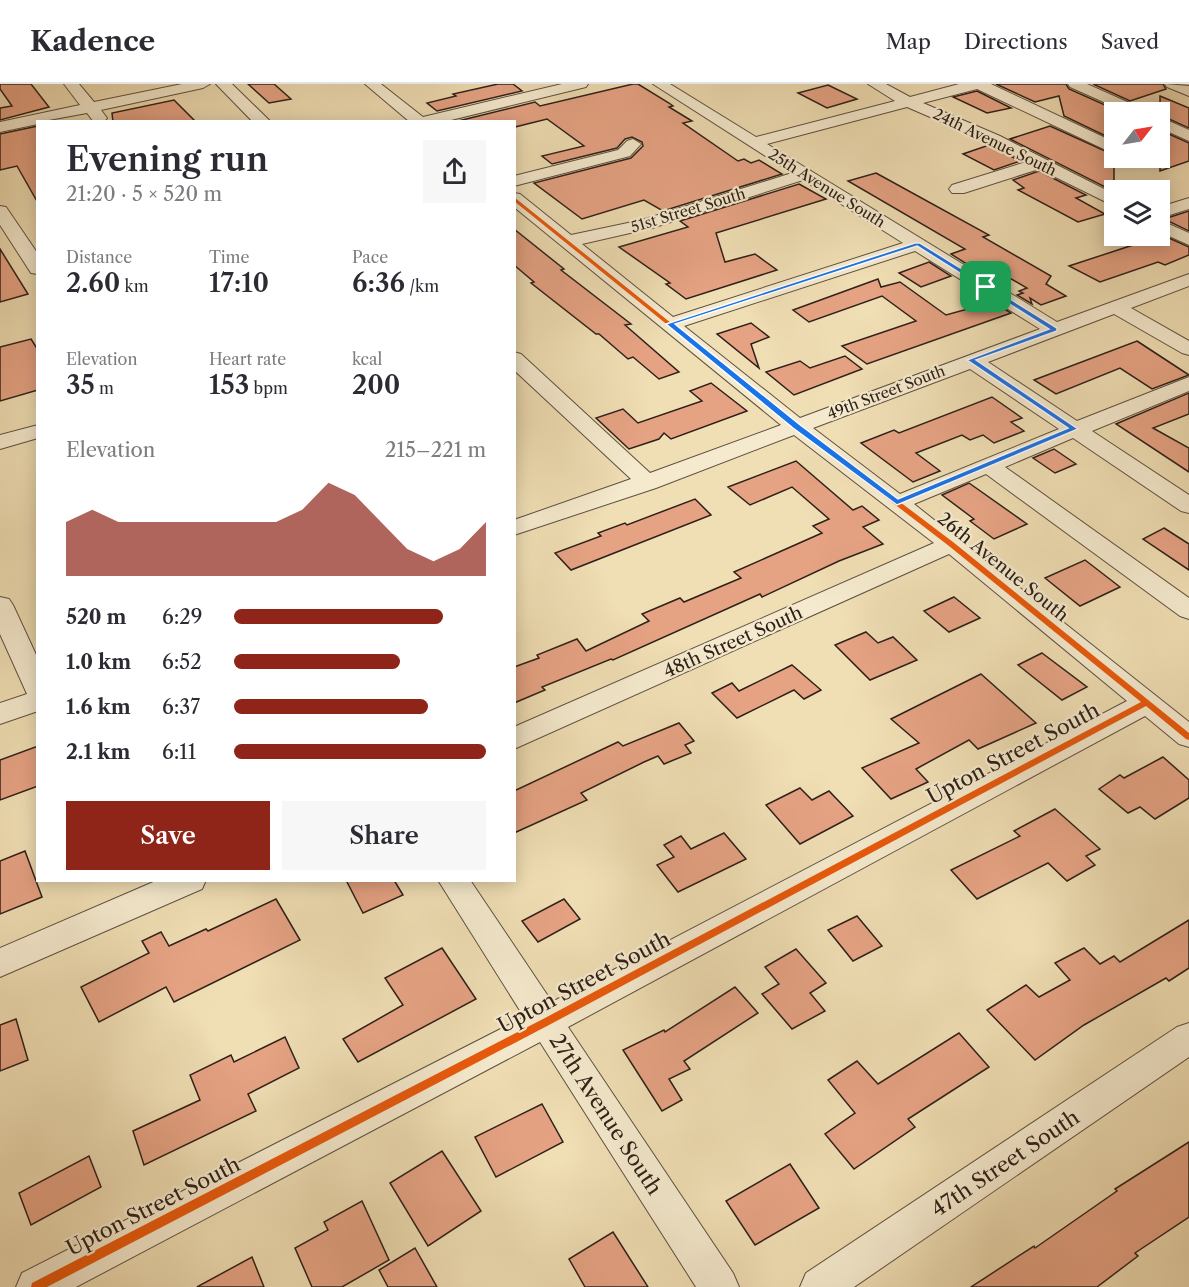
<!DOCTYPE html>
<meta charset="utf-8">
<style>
body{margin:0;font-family:"Libre Caslon Text",serif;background:#f7f7f7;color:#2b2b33;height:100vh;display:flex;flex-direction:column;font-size:22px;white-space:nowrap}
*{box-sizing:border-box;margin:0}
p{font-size:20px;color:#7c7c81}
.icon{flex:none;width:33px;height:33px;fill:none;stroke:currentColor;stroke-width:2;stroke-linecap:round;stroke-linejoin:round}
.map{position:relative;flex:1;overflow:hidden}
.details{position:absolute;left:36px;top:36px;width:480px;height:762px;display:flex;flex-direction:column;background:#fff;border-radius:0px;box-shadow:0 3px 15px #0003}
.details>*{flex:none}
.needle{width:39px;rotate:59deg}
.controls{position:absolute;left:1104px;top:18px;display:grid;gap:12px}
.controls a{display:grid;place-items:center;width:66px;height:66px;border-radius:0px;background:#fff;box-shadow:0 3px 15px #0003;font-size:30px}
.pin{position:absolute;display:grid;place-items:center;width:51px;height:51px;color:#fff;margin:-26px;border-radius:12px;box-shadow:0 3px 9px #0006}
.round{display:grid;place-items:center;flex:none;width:63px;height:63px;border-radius:0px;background:#f7f7f7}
.overview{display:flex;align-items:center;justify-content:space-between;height:102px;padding:0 30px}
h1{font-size:33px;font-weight:600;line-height:45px}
.stats{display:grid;grid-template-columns:repeat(3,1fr);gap:9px;height:102px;padding:6px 30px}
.stats div{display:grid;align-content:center}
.stats b{font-size:26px;font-weight:600}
.stats small{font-size:16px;font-weight:400}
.stats p{font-size:16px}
.chart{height:168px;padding:12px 30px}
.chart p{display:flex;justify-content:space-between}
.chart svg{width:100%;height:108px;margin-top:6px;fill:#8f2418;opacity:.7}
.button{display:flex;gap:12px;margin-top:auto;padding:12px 30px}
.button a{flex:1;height:69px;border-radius:0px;background:#8f2418;color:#fff;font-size:24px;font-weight:600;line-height:69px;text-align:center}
.button a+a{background:#f7f7f7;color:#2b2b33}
ul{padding:0 30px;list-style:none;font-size:20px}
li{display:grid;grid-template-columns:96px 72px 1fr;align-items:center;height:45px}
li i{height:15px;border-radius:8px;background:#8f2418}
header{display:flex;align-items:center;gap:36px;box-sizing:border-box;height:84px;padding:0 30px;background:#fff;border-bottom:2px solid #e1e1e2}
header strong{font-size:28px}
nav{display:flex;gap:33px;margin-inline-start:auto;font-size:21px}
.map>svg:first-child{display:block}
.building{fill:#e6a384;stroke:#2e2019;stroke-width:1.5}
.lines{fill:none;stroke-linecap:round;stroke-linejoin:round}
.minor-casing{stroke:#5e5040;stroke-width:2}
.minor{fill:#f5eace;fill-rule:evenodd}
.cycleway-casing{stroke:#f5eace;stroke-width:3}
.cycleway{fill:#e8590c;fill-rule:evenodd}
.route{fill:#1a73e8;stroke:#fff;stroke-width:1.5;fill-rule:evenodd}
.labels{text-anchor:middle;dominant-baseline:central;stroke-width:4.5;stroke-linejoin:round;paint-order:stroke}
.far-street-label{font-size:15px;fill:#2e2019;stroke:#f5eace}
.street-label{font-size:18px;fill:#2e2019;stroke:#f5eace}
.near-street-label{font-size:21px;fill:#2e2019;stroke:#f5eace}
</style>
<header>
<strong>Kadence</strong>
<nav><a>Map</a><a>Directions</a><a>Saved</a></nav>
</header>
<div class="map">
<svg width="1189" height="1203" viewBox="0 0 1189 1203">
<rect width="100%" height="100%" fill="#f0deb4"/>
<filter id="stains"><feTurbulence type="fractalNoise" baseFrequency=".00333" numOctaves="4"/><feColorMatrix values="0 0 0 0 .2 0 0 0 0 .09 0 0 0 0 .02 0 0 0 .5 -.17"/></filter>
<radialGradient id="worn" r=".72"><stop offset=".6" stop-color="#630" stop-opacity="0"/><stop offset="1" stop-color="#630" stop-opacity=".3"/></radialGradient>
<!-- building -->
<g class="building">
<polygon points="0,0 31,0 49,23 0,36 0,24 12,22 0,5"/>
<polygon points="248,0 274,0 291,15 269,19"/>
<polygon points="498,0 513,0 522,7 437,27 427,19 456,12 453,10"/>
<polygon points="633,0 638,0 669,19 673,22 669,23 692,37 683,39 738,77 744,75 751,79 759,76 782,90 663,127 644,116 582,135 534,99 631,74 643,62 642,58 632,53 625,55 617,64 552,80 542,72 584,62 547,35 515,43 514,38 454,38 535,18 540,22"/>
<polygon points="996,0 1066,0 1069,5 1114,25 1114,56 1064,32 1059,12 1035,18"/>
<polygon points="1093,0 1163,0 1166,5 1130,17"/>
<polygon points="828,1 857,15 827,24 798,9"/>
<polygon points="977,7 1011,24 987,29 953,13"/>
<polygon points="1160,12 1189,24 1189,44 1160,31"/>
<polygon points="174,16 196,38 113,38 112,29"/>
<polygon points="38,42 38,119 17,82 0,86 0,50"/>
<polygon points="1050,42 1114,71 1114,101 1107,104 1010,55"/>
<polygon points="1160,46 1189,59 1189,77 1160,87"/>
<polygon points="989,61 1020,77 994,86 963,70"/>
<polygon points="1039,87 1086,111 1076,114 1105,130 1078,138 1018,106 1024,104 1013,96"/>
<polygon points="876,89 989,151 983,153 1051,192 1046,200 1066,212 1041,221 1030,214 1032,220 1017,211 1023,209 1019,207 1027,204 984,179 973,184 951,170 965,165 848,97"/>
<polygon points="799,100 826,115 716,149 725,178 755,170 777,186 686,215 666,200 670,199 619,163 688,143 680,137"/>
<polygon points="1189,127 1189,147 1164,135"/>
<polygon points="514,145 564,185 561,186 631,240 625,241 679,288 659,295 633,273 628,275 599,250 596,250 531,199 534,198 514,181"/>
<polygon points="1160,150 1189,163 1189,171 1165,181 1158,178 1100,198 1069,182 1133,161 1115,152"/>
<polygon points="0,165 28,210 0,218"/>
<polygon points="929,178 951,192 921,203 899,189"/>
<polygon points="878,195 881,203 900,198 946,231 993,218 1011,229 867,280 842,262 916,237 882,212 809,238 793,226"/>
<polygon points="751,239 769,253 751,260 759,284 717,250"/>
<polygon points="31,255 38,266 38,306 0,317 0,263"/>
<polygon points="1137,257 1189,291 1152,305 1120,284 1056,310 1034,296"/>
<polygon points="845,272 862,285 794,311 766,288 800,277 810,284"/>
<polygon points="711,299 747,327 671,355 664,349 659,355 629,365 596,334 623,325 638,339 702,317 690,307"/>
<polygon points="1189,309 1189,330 1153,344 1189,364 1189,388 1116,340"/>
<polygon points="992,313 1022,334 1011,338 1024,347 994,359 983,351 970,356 962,351 916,369 940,387 913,398 861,359 894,346 899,349"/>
<polygon points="1054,365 1076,380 1055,389 1033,374"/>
<polygon points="796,377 853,426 862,422 879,436 863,443 883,460 839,477 762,513 760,510 613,576 611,575 542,603 545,606 514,619 514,583 539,574 537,571 577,555 586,567 649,537 642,530 680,514 684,518 741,494 734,488 822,449 813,442 829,435 792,403 750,421 728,403"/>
<polygon points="969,399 1027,440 994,455 970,437 974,435 942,411"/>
<polygon points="695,415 711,431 571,486 555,469 601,452 598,449 625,439 627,441"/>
<polygon points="1164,444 1189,460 1189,486 1143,455"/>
<polygon points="1085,476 1120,503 1080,522 1045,494"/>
<polygon points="954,513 980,534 949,548 924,527"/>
<polygon points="866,548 878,559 893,553 917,576 870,596 835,561"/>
<polygon points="1042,569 1087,603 1062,616 1018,581"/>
<polygon points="792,581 821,606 804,615 794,606 737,634 712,609 732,599 739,607"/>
<polygon points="981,590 1036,639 978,665 969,656 916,685 928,698 891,715 862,684 919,659 891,635"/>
<polygon points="679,639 694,657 685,661 691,669 664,680 658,672 644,678 581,709 587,716 514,749 514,707 618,658 623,662"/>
<polygon points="38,662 38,702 0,716 0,676"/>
<polygon points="1163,673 1189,696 1189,714 1155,735 1140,723 1128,729 1099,705 1120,691 1124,694"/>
<polygon points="800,704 812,716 829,707 853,732 800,760 766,721"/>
<polygon points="1055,725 1100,765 1086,772 1095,781 1067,797 1048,779 977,815 951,786 1020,752 1014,747"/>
<polygon points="724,749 746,775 678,808 657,781 674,773 664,761 681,752 691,765"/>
<polygon points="25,767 42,813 0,830 0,777"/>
<polygon points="346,796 394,796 403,811 363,829"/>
<polygon points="276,815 300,856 174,918 166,903 99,938 81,903 149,869 142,857 161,848 169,862 206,845 208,847"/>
<polygon points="564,815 580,835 538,858 522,837"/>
<polygon points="857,832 882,862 853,877 828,846"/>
<polygon points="1189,836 1189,884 1169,897 1166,894 1084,941 1035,976 987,926 1026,901 1039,913 1070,896 1055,879 1084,864 1100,880 1114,872 1120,878"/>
<polygon points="442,864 476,915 358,978 343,955 403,921 385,894"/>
<polygon points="796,865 826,899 810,909 825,927 792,945 762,910 779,900 765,883"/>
<polygon points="735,903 758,929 684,977 690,985 669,995 682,1016 662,1027 623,966 664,946 665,948"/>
<polygon points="16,935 28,976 0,987 0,941"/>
<polygon points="959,949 989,983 908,1035 915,1043 854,1085 825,1050 855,1029 828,996 857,977 878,1000"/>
<polygon points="285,953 299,984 248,1010 256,1027 144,1081 133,1047 200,1016 190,991 231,971 234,978"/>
<polygon points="542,1020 563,1058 496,1093 475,1053"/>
<polygon points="1189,1058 1189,1133 1135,1169 1138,1172 1097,1203 971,1203 1034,1162 1035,1164 1117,1107 1115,1105"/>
<polygon points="442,1067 481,1127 428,1162 390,1099"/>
<polygon points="89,1072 101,1103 31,1141 19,1109"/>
<polygon points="790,1080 819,1124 755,1161 726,1117"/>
<polygon points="362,1117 389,1176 342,1203 312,1203 295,1164 328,1146 324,1138"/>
<polygon points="613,1148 648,1203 585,1203 569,1175"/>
<polygon points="415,1164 437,1203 388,1203 379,1186"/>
<polygon points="252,1173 264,1203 197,1203"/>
</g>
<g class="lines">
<defs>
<g id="minor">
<polygon points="64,0 79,0 94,18 182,0 210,0 203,4 101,26 107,34 104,38 93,37 87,29 38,38 38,40 0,48 0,38 80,21"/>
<polygon points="216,0 232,0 271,38 253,38"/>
<polygon points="365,0 381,0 423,33 562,0 588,0 586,3 443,38 410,38"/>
<path d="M653 0H670L756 53 895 17 868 0H886L910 13 959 0H991L1114 58V69L1108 67 977 5 923 19 1000 52 1114 110V122L1039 85 964 109H952L949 105 952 101 1026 78 988 58 907 23 767 60 1057 238 1189 190V202L1131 224 1189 257V271L1182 269 1114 230 988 278 1077 337 1189 293V307L1092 347 1189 411V429L1181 427 1073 354 1005 383 1189 514V535L1180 532 986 390 914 420 1189 638V663L1179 660 1145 632 568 943 733 1189 739 1203H696L540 958 76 1203H16L22 1189 524 933 438 796H470L552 918 1127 617 949 470 514 665V643L934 459 794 351 656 404 514 451V436L631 395 514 286V268L521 270 650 389 781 341 514 123V109L520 110 571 151 642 136 792 89ZM803 96 903 159 673 233 582 160 652 144ZM915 167 1040 245 800 334 684 242ZM970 285 1059 345 900 410 813 344Z"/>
<polygon points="1068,0 1087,0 1143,25 1146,28 1126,28 1070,3"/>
<polygon points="1165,0 1189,2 1189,12 1167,3"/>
<polygon points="1160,33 1189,46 1189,57 1160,44"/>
<polygon points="633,55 641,60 630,72 514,102 514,92 618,66 627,57"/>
<polygon points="1126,74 1143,74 1135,79 1128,77"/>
<polygon points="1189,114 1189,125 1160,134 1160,123"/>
<polygon points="0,122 6,123 38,170 38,190 31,189 0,141"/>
<polygon points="1160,136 1189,149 1189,161 1160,148"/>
<polygon points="38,341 38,354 0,365 0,351"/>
<polygon points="0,513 9,515 13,521 38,575 38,627 0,640 0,619 27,610 0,550"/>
<polygon points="158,796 206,796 202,805 0,893 0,864"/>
<polygon points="1189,939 1189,973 854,1203 800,1203 806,1189 1177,943"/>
</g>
</defs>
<!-- minor casing -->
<use href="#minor" class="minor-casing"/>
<!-- minor -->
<use href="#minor" class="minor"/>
<defs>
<polygon id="cycleway" points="514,113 798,341 953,458 1189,649 1189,656 1186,655 1146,622 549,941 47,1203 31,1203 32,1199 543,935 1141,618 949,462 794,343 514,117"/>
</defs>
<!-- cycleway casing -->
<use href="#cycleway" class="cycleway-casing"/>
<!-- cycleway -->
<use href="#cycleway" class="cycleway"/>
</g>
<!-- route -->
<path class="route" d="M915 159H920L1057 244V247L976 276 1078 345 897 421 793 344 666 240ZM917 162 1049 245 967 276 1068 344 898 415 799 340 675 240Z"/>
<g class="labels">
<!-- far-street labels -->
<g class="far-street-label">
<text transform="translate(995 58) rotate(26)">24th Avenue South</text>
<text transform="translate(827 104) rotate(32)">25th Avenue South</text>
<text transform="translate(688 126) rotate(-17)">51st Street South</text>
<text transform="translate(886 308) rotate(-21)">49th Street South</text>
</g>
<!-- street labels -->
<g class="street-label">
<text transform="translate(1003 483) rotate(39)">26th Avenue South</text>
<text transform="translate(733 558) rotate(-24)">48th Street South</text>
</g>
<!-- near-street labels -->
<g class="near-street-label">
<text transform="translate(1013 669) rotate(-28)">Upton Street South</text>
<text transform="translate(584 898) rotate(-28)">Upton Street South</text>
<text transform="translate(606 1030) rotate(57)">27th Avenue South</text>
<text transform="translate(1005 1079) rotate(-34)">47th Street South</text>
<text transform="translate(153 1122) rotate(-27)">Upton Street South</text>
</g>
</g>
<rect width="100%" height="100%" filter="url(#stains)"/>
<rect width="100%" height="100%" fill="url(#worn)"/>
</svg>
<div class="controls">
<a><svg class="needle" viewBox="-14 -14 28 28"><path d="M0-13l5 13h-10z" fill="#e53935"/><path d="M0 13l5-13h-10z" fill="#7c7c81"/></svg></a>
<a><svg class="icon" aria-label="layers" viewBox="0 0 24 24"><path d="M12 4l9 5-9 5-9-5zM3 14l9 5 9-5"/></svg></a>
</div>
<div class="pin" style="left:986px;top:203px;background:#1e9e55"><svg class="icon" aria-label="arrive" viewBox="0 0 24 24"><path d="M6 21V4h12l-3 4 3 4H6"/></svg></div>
<section class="details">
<div class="overview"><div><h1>Evening run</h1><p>21:20 · 5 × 520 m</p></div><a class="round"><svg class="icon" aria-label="share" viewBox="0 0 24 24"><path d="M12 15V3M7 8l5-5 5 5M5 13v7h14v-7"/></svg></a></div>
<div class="stats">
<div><p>Distance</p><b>2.60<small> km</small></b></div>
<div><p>Time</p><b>17:10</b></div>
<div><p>Pace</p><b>6:36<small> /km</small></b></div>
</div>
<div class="stats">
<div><p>Elevation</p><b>35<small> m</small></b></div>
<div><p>Heart rate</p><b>153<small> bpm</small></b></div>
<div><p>kcal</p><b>200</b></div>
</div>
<div class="chart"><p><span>Elevation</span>215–221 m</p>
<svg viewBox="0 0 160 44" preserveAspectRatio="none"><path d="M0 44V22L10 17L20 22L30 22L40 22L50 22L60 22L70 22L80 22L90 17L100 6L110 11L120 22L130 33L140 38L150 33L160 22V44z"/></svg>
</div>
<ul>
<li><b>520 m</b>6:29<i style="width:83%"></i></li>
<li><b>1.0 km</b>6:52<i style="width:66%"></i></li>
<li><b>1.6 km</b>6:37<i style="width:77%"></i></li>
<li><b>2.1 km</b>6:11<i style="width:100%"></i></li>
</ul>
<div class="button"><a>Save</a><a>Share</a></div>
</section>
</div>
